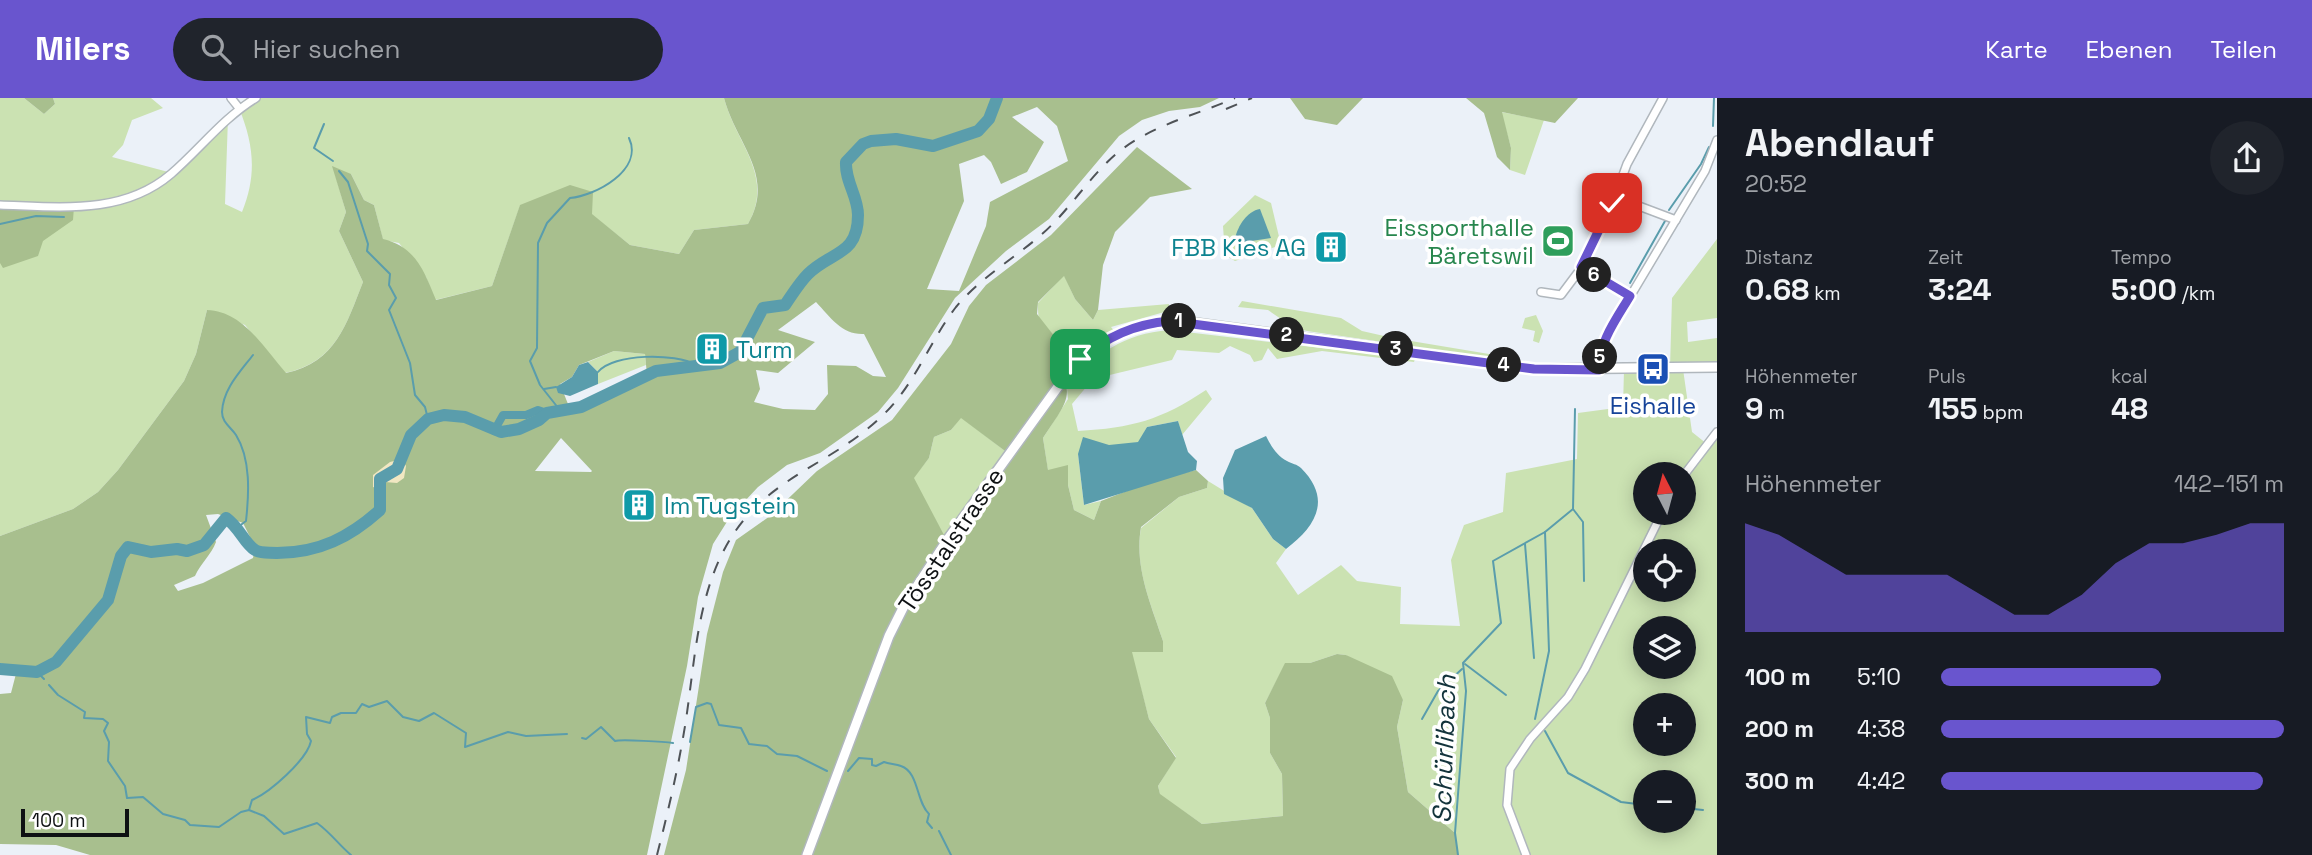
<!DOCTYPE html>
<html lang="de">
<meta charset="utf-8">
<style>
body{margin:0;font-family:"Space Grotesk",sans-serif;background:#20242c;color:#f1f3f6;height:100vh;display:flex;flex-direction:column;font-size:26px;white-space:nowrap}
*{box-sizing:border-box;margin:0}
p{font-size:23px;color:#9ea1a6}
.icon{flex:none;width:38px;height:38px;fill:none;stroke:currentColor;stroke-width:2;stroke-linecap:round;stroke-linejoin:round}
.map{position:relative;flex:1;overflow:hidden}
.panel{display:flex;flex-direction:column;background:#171b24;width:595px}
.panel>*{flex:none}
.needle{width:46px;rotate:354deg}
.buttons{position:absolute;left:1633px;top:364px;display:grid;gap:14px}
.buttons a{display:grid;place-items:center;width:63px;height:63px;border-radius:50%;background:#171b24;box-shadow:0 4px 18px #0003;font-size:35px}
.scale{position:absolute;left:21px;bottom:18px;width:108px;box-sizing:border-box;padding-left:7px;border:4px solid #0e1113;border-top:0;font-size:19px;line-height:24px;white-space:nowrap;color:#0e1113;-webkit-text-stroke:5px #fff;paint-order:stroke}
.pin{position:absolute;display:grid;place-items:center;width:60px;height:60px;color:#fff;margin:-30px;border-radius:14px;box-shadow:0 4px 10px #0006}
.km{position:absolute;width:35px;height:35px;margin:-18px;border-radius:50%;background:#222;color:#fff;font-size:19px;line-height:35px;text-align:center}
.round{display:grid;place-items:center;flex:none;width:74px;height:74px;border-radius:37px;background:#20242c}
.headline{display:flex;align-items:center;justify-content:space-between;height:119px;padding:0 28px}
h1{font-size:38px;font-weight:700;line-height:52px}
.figures{display:grid;grid-template-columns:repeat(3,1fr);gap:10px;height:119px;padding:7px 28px}
.figures div{display:grid;align-content:center}
.figures b{font-size:30px;font-weight:700}
.figures small{font-size:19px;font-weight:400}
.figures p{font-size:19px}
.chart{height:196px;padding:14px 28px}
.chart p{display:flex;justify-content:space-between}
.chart svg{width:100%;height:126px;margin-top:7px;fill:#6955ce;opacity:.7}
ul{padding:0 28px;list-style:none;font-size:23px}
li{display:grid;grid-template-columns:112px 84px 1fr;align-items:center;height:52px}
li i{height:18px;border-radius:9px;background:#6955ce}
header{display:flex;align-items:center;gap:42px;box-sizing:border-box;height:98px;padding:0 35px;background:#6955ce;color:#fff}
header strong{font-size:33px}
nav{display:flex;gap:38px;margin-inline-start:auto;font-size:24px}
.search{width:490px;height:63px;background:#20242c;display:flex;align-items:center;gap:18px;box-sizing:border-box;padding:0 24px;border-radius:38px;color:#9ea1a6;font-size:26px}
main{display:flex;flex:1;min-height:0}
.map>svg:first-child{display:block}
.green{fill:#cbe2b2;fill-rule:evenodd}
.forest{fill:#a8bf8e;fill-rule:evenodd}
.sand{fill:#f1e7c2}
.water{fill:#5a9dac}
.lines{fill:none;stroke-linecap:round;stroke-linejoin:round}
.stream{stroke:#5a9dac;stroke-width:2}
.canal{stroke:#5a9dac;stroke-width:8}
.river{stroke:#5a9dac;stroke-width:12}
.minor-casing{stroke:#b0b7bd;stroke-width:10}
.major-casing{stroke:#b0b7bd;stroke-width:12}
.minor{stroke:#fff;stroke-width:7}
.major{stroke:#fff;stroke-width:9}
.rail{stroke:#4f5357;stroke-width:2;stroke-dasharray:12 12;stroke-linecap:butt}
.route-casing{stroke:#fff;stroke-width:14}
.route{stroke:#6955ce;stroke-width:9}
.labels{text-anchor:middle;dominant-baseline:central;stroke-width:7;stroke-linejoin:round;paint-order:stroke}
.leisure-label{font-size:24px;fill:#27864d;stroke:#fff;text-anchor:end}
.culture-label{font-size:24px;fill:#0d838f;stroke:#fff;text-anchor:start}
.transit-label{font-size:24px;fill:#164399;stroke:#fff}
.street-label{font-size:24px;fill:#0e1113;stroke:#fff}
.water-label{font-size:26px;font-style:italic;fill:#12333b;stroke:#fff}
</style>
<header>
<strong>Milers</strong>
<div class="search"><svg class="icon" aria-label="search" viewBox="0 0 24 24"><circle cx="10" cy="10" r="6"/><path d="M15 15l6 6"/></svg>Hier suchen</div>
<nav><a>Karte</a><a>Ebenen</a><a>Teilen</a></nav>
</header>
<main>
<div class="map">
<svg width="1717" height="757" viewBox="0 0 1717 757">
<rect width="100%" height="100%" fill="#ebf1f8"/>
<!-- green -->
<g class="green">
<path d="M0 0H24L44 16 55 6 53 0H151L163 10 132 22 123 47 112 59 172 75 228 20 225 106 242 114C257 77 254 47 239 10L256 0H724C736 46 775 77 748 126L694 132 679 156 630 147 591 116 520 108 492 188 435 202 426 179 399 145 383 142 374 107 364 102 351 76H335L346 114 339 133 363 184C346 227 336 264 285 275L245 227 207 212 196 256 184 283 118 372 98 394 73 411 0 438Z"/>
<polygon points="1501,14 1544,22 1525,77 1510,72 1511,50"/>
<polygon points="1255,97 1271,105 1281,147 1235,163 1225,157 1223,128"/>
<path d="M1717 141V220L1687 224 1688 244 1717 240V269L1683 271 1692 334 1707 346 1717 334V757H1458L1455 735 1408 694 1397 629 1403 602 1346 557 1337 556 1310 565H1286L1265 605 1270 620V655L1282 676 1283 718 1202 726 1160 697 1158 688 1176 659 1149 621 1131 554 1163 553V543C1151 506 1134 469 1141 430L1179 399 1207 390 1208 383 1252 410 1273 441 1286 451 1276 465 1298 497 1341 467 1357 483 1401 489 1400 526 1460 528 1451 462 1464 427 1503 414 1506 375 1577 361 1578 315 1623 309 1624 272 1670 270 1672 200ZM1645 376H1684V415H1645ZM1645 453H1684V492H1645ZM1645 530H1684V569H1645ZM1645 607H1684V646H1645ZM1645 684H1684V723H1645Z"/>
<path d="M1064 177 1075 201 1093 222 1098 212 1169 206 1168 213 1111 229 1117 236 1065 279C1048 261 1037 230 1038 205Z"/>
<polygon points="1242,203 1341,220 1362,233 1393,240 1507,259 1506,262 1307,233 1280,226 1281,221 1268,212 1238,209"/>
<polygon points="1536,217 1543,233 1539,245 1533,243 1535,233 1522,230 1525,220"/>
<path d="M1169 232 1415 261 1414 264 1322 253 1277 261 1268 250 1262 262 1254 264 1250 257 1230 248 1219 255 1177 252 1172 262 1093 281 1072 306 1078 333C1132 330 1161 322 1206 292L1212 301 1182 337 1178 323 1147 329 1139 344 1078 356 1084 407 1101 403 1094 422 1074 412 1068 387 1048 373 1043 340 1068 301 1067 290C1095 255 1124 236 1169 232Z"/>
<polygon points="614,253 645,256 646,267 598,286 598,274 588,264"/>
<polygon points="961,319 1005,353 944,438 913,380 929,360 934,339 951,332"/>
</g>
<!-- forest -->
<g class="forest">
<polygon points="24,0 53,0 55,6 44,16"/>
<path d="M724 0H1219L1200 9 1169 13 1142 22 1119 38 1049 121 1006 153 955 200 898 290 878 314 820 355 787 367 758 389 730 419 713 446 698 499 687 568 647 757H90L56 747 0 746V596L11 595 17 572 0 565V438L73 411 98 394 118 372 184 283 196 256 207 212C243 213 264 250 286 275 336 264 346 227 363 184L339 133 346 114 332 68 351 76 364 102 374 107 383 141C416 149 424 173 436 202L492 188 520 107 570 87 593 94 592 116 630 147 679 156 694 132 748 126C776 77 736 46 724 0ZM1037 9 1057 28 1068 63 990 104 986 128 959 193 927 191 964 103 959 66 984 57 991 64 1001 86 1027 74 1044 44 1012 19ZM816 204C831 220 842 237 864 236L886 279 873 278 856 268 827 267 828 296 815 312 783 311 754 304 760 291 756 272 778 275 815 244 778 232ZM614 253 645 256 647 277 589 307 570 311 560 286 572 279 579 267ZM561 340 592 373 591 374 535 373ZM218 416 243 425 255 449 253 460 203 485 178 493 174 487 195 478C201 465 211 457 216 444L206 417Z"/>
<polygon points="1290,0 1363,0 1337,27 1305,21"/>
<polygon points="1466,0 1578,0 1555,25 1502,14 1511,50 1510,72 1497,59 1484,15"/>
<path d="M1137 49 1192 91 1150 99 1115 134 1103 167 1098 212 1093 222 1075 201 1064 178 1038 204 1037 216 1062 248 1053 266C1081 295 1061 311 1043 340L1048 372 1068 367V387L1074 412 1094 422 1101 403 1155 382 1196 372 1208 383 1207 390 1179 399 1141 429C1134 469 1151 506 1163 543V554H1132L1149 621 1176 660 1158 688 1160 696 1202 726 1283 718 1282 676 1270 655V620L1265 605 1285 565H1310L1337 556 1346 557 1392 578 1403 602 1397 629 1408 694 1455 735 1458 757H664L686 672 707 536 723 474 736 442 770 418 817 373 892 322 951 246 969 208 986 187 1051 137ZM961 320 1005 353 944 437 914 380 929 360 934 339 951 332Z"/>
<polygon points="0,107 74,109 73,122 43,143 38,158 3,170 0,165"/>
</g>
<!-- sand -->
<polygon class="sand" points="402,361 406,368 404,380 397,385 385,384 382,392 373,389 373,377 390,364"/>
<!-- water -->
<g class="water">
<path d="M1260 111 1271 140 1245 144 1235 140C1238 128 1247 113 1260 111Z"/>
<polygon points="588,264 598,274 598,286 570,298 558,295 556,289 572,279 579,267"/>
<polygon points="1178,323 1188,354 1197,363 1196,372 1084,407 1078,356 1083,339 1109,347 1138,344 1147,329"/>
<path d="M1266 338C1271 348 1277 358 1287 363 1292 366 1297 366 1301 370 1333 402 1315 429 1286 451L1273 441 1252 410 1224 396 1223 380 1235 352Z"/>
</g>
<g class="lines">
<!-- stream -->
<g class="stream">
<polyline points="324,26 314,50 333,63"/>
<polyline points="1713,28 1714,0"/>
<polyline points="339,73 348,84 368,146 367,153 390,176 389,187 396,200 389,212 410,265 415,297 425,309 428,321"/>
<polyline points="1669,112 1701,66 1709,49"/>
<polyline points="0,126 36,118 64,119"/>
<polyline points="1630,185 1665,123"/>
<path d="M598 274C613 255 676 255 696 267"/>
<polyline points="544,291 556,289"/>
<path d="M559 311 540 287 530 263 537 250 538 145 547 125 570 100C595 98 644 72 629 40"/>
<polyline points="1573,411 1583,424 1584,483"/>
<path d="M238 429 246 423C249 396 251 361 236 337 231 329 222 325 222 314 223 291 240 274 253 257"/>
<polyline points="1525,446 1534,560"/>
<polyline points="1465,566 1506,597"/>
<polyline points="37,574 44,581"/>
<path d="M49 587 58 597 85 614 84 620 103 621 108 625 104 633 109 644 108 663 125 688 127 700 143 699 163 716 185 722 190 727 219 729 241 714 249 712 264 718 284 736 317 725C331 735 338 746 351 757"/>
<polyline points="1422,621 1438,593 1462,571"/>
<polyline points="1535,621 1549,553 1545,434"/>
<polyline points="1545,633 1568,675 1621,704 1645,707"/>
<path d="M582 640 586 641 601 629 615 643C621 641 666 644 673 645"/>
<polyline points="690,644 696,609 707,605 711,606 719,627 741,630 749,646 767,648 777,656 797,658 827,673"/>
<path d="M848 673 859 660 872 661V667L876 668 884 664C889 666 896 666 901 668 919 674 916 704 929 716L927 724 932 730"/>
<polyline points="1684,710 1703,712"/>
<path d="M249 712 252 702C269 695 307 662 311 643L307 636 306 619 330 625 332 619 341 615H356L362 606 369 609 387 603 403 619 419 623 434 615 466 635 465 649 508 634 526 638 567 636"/>
<polyline points="939,733 951,757"/>
<polyline points="1458,757 1455,735 1466,593 1463,565 1501,525 1493,463 1545,434 1573,411 1575,311"/>
</g>
<!-- canal -->
<polyline class="canal" points="494,333 503,317 526,317 538,312 547,315"/>
<!-- river -->
<path class="river" d="M0 571 37 574 56 564 108 502 121 458 128 449 151 454 177 451 187 453 204 447 226 420C240 430 244 445 255 452 261 456 270 454 277 455 319 455 350 439 380 412V381L397 371 411 337 428 321 444 317 465 319 501 334 519 331 539 322 547 315 581 309 656 273 720 265 740 254 763 210 785 207C792 197 799 185 808 176 831 153 858 158 858 117 858 98 845 84 846 64L863 46 871 43 896 41 933 48 978 33 989 21 997 0"/>
<defs>
<g id="minor">
<polyline points="231,0 239,10"/>
<polyline points="1615,99 1627,66 1663,0"/>
<path d="M0 107C60 109 123 117 171 76 200 51 223 20 256 0"/>
<polyline points="1541,194 1561,197 1582,169"/>
<polyline points="1630,198 1582,169 1615,99 1676,122"/>
<polyline points="1599,272 1601,256 1609,234 1705,73 1717,42"/>
<polyline points="1684,377 1717,334"/>
<polyline points="1526,757 1507,707 1510,671 1530,641 1568,599 1585,571 1662,415"/>
</g>
<path id="major" d="M807 757 889 538 904 508 948 441 1065 279C1098 240 1137 221 1188 224L1534 271 1717 269"/>
</defs>
<!-- minor casing -->
<use href="#minor" class="minor-casing"/>
<!-- major casing -->
<use href="#major" class="major-casing"/>
<!-- minor -->
<use href="#minor" class="minor"/>
<!-- major -->
<use href="#major" class="major"/>
<!-- rail -->
<g class="rail">
<polyline points="1226,11 1252,0"/>
<path d="M657 757C668 714 678 671 685 628 694 572 696 510 721 458 759 379 826 372 882 318 915 287 929 244 956 209 980 180 1012 162 1041 137 1069 113 1088 80 1116 56 1151 27 1194 18 1235 0"/>
</g>
</g>
<g class="lines">
<defs>
<path id="route" d="M1080 261C1107 239 1134 226 1170 223L1534 271 1599 272C1598 245 1617 220 1630 198L1581 169 1612 105"/>
</defs>
<!-- route casing -->
<use href="#route" class="route-casing"/>
<!-- route -->
<use href="#route" class="route"/>
</g>
<!-- icons -->
<defs>
<symbol id="stadium-square" viewBox="-11 -11 22 22"><rect x="-9" y="-9" width="18" height="18" rx="4" fill="#2e9e5b" stroke="#fff"/><path d="M0-5a6.5 5 0 1 0 0 10a6.5 5 0 1 0 0-10ZM-3.5-1.8h7v3.6h-7Z" fill="#fff"/></symbol>
<symbol id="building-square" viewBox="-11 -11 22 22"><rect x="-9" y="-9" width="18" height="18" rx="4" fill="#0f9aa8" stroke="#fff"/><path d="M-4-6H4V6H1V3H-1V6H-4ZM-2.5-4.3h1.7v1.8h-1.7ZM.8-4.3h1.7v1.8H.8ZM-2.5-1h1.7V.8h-1.7ZM.8-1h1.7V.8H.8Z" fill="#fff"/></symbol>
<symbol id="bus-square" viewBox="-11 -11 22 22"><rect x="-9" y="-9" width="18" height="18" rx="4" fill="#1a4fb4" stroke="#fff"/><path d="M-5-6H5V4H4V6H2V4H-2V6H-4V4H-5ZM-3.5-4V0h7V-4ZM-3.5 1.2v1.5H-2V1.2ZM2 1.2v1.5H3.5V1.2Z" fill="#fff"/></symbol>
</defs>
<g fill-rule="evenodd">
<use href="#stadium-square" x="1539" y="124" width="38" height="38"/>
<use href="#building-square" x="1312" y="130" width="38" height="38"/>
<use href="#building-square" x="693" y="232" width="38" height="38"/>
<use href="#bus-square" x="1634" y="252" width="38" height="38"/>
<use href="#building-square" x="620" y="388" width="38" height="38"/>
</g>
<g class="labels">
<!-- leisure labels -->
<g class="leisure-label">
<text x="1534" y="129">Eissporthalle<tspan x="1534" dy="28">Bäretswil</tspan></text>
</g>
<!-- culture labels -->
<g class="culture-label">
<text x="1306" y="149" text-anchor="end">FBB Kies AG</text>
<text x="736" y="251">Turm</text>
<text x="664" y="407">Im Tugstein</text>
</g>
<!-- transit labels -->
<g class="transit-label">
<text x="1653" y="307">Eishalle</text>
</g>
<!-- street labels -->
<g class="street-label">
<text transform="translate(951 442) rotate(-56)">Tösstalstrasse</text>
</g>
<!-- water labels -->
<g class="water-label">
<text transform="translate(1444 651) rotate(-88)">Schürlibach</text>
</g>
</g>
</svg>
<div class="buttons">
<a><svg class="needle" viewBox="-14 -14 28 28"><path d="M0-13l5 13h-10z" fill="#e53935"/><path d="M0 13l5-13h-10z" fill="#9ea1a6"/></svg></a>
<a><svg class="icon" aria-label="locate" viewBox="0 0 24 24"><circle cx="12" cy="12" r="6"/><path d="M12 2v4M12 18v4M2 12h4M18 12h4"/></svg></a>
<a><svg class="icon" aria-label="layers" viewBox="0 0 24 24"><path d="M12 4l9 5-9 5-9-5zM3 14l9 5 9-5"/></svg></a>
<a>+</a>
<a>−</a>
</div>
<div class="scale">100 m</div>
<div class="pin" style="left:1080px;top:261px;background:#1e9e55"><svg class="icon" aria-label="arrive" viewBox="0 0 24 24"><path d="M6 21V4h12l-3 4 3 4H6"/></svg></div>
<div class="pin" style="left:1612px;top:105px;background:#d93025"><svg class="icon" aria-label="check" viewBox="0 0 24 24"><path d="M5 12l5 5 9-10"/></svg></div>
<b class="km" style="left:1179px;top:223px">1</b>
<b class="km" style="left:1287px;top:237px">2</b>
<b class="km" style="left:1396px;top:251px">3</b>
<b class="km" style="left:1504px;top:267px">4</b>
<b class="km" style="left:1600px;top:259px">5</b>
<b class="km" style="left:1594px;top:177px">6</b>
</div>
<section class="panel">
<div class="headline"><div><h1>Abendlauf</h1><p>20:52</p></div><a class="round"><svg class="icon" aria-label="share" viewBox="0 0 24 24"><path d="M12 15V3M7 8l5-5 5 5M5 13v7h14v-7"/></svg></a></div>
<div class="figures">
<div><p>Distanz</p><b>0.68<small> km</small></b></div>
<div><p>Zeit</p><b>3:24</b></div>
<div><p>Tempo</p><b>5:00<small> /km</small></b></div>
</div>
<div class="figures">
<div><p>Höhenmeter</p><b>9<small> m</small></b></div>
<div><p>Puls</p><b>155<small> bpm</small></b></div>
<div><p>kcal</p><b>48</b></div>
</div>
<div class="chart"><p><span>Höhenmeter</span>142–151 m</p>
<svg viewBox="0 0 160 44" preserveAspectRatio="none"><path d="M0 44V6L10 10L20 17L30 24L40 24L50 24L60 24L70 31L80 38L90 38L100 31L110 20L120 13L130 13L140 10L150 6L160 6V44z"/></svg>
</div>
<ul>
<li><b>100 m</b>5:10<i style="width:64%"></i></li>
<li><b>200 m</b>4:38<i style="width:100%"></i></li>
<li><b>300 m</b>4:42<i style="width:94%"></i></li>
</ul>
</section>
</main>
